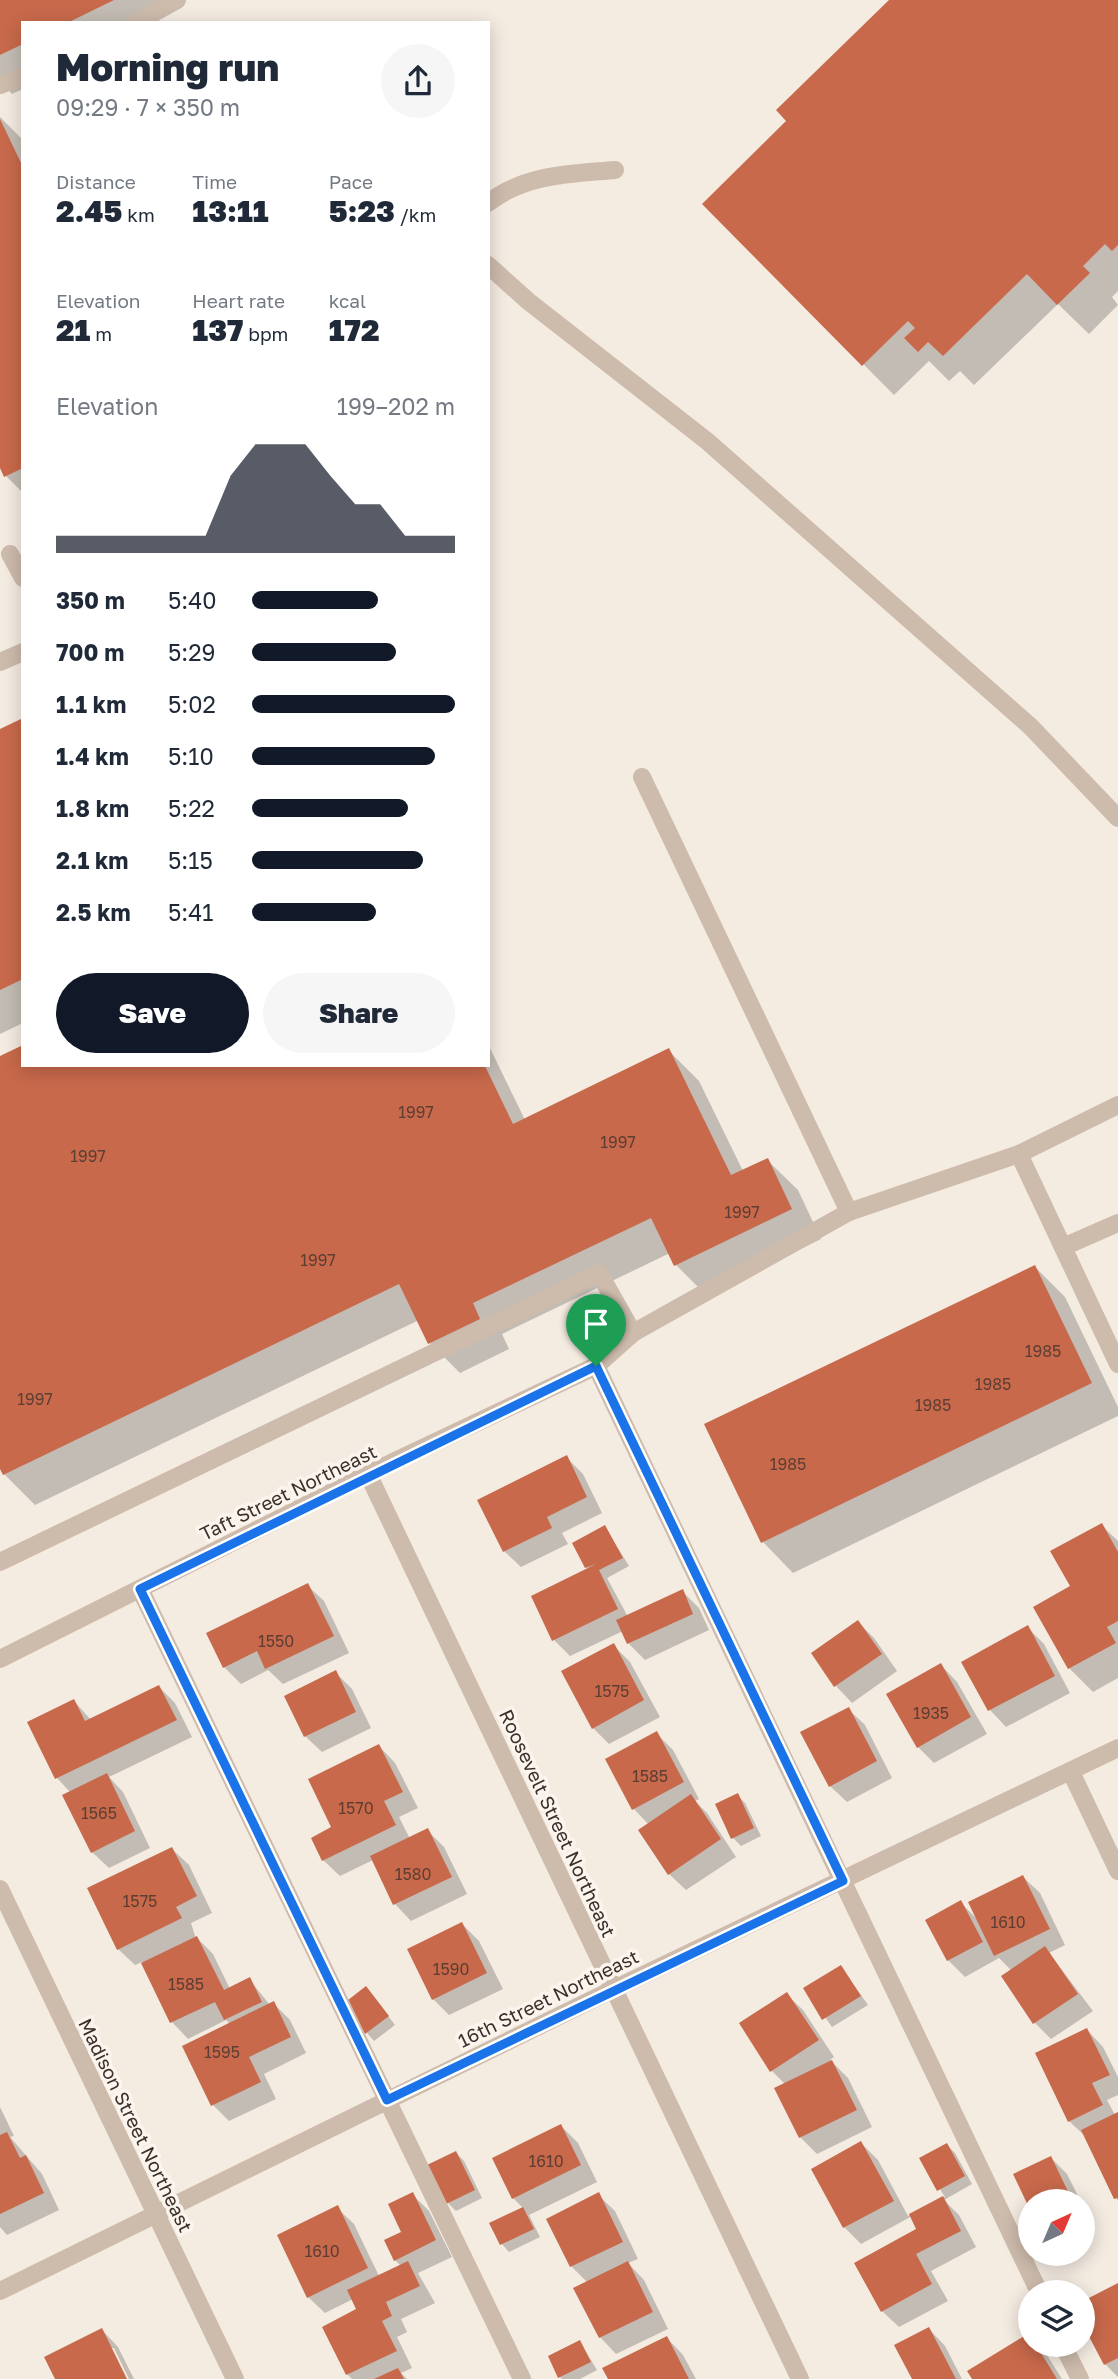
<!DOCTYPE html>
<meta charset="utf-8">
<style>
body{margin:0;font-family:"Golos Text",sans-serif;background:#f6f6f7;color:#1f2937;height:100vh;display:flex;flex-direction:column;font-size:26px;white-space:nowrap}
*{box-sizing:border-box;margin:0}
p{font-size:23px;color:#747a83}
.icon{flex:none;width:38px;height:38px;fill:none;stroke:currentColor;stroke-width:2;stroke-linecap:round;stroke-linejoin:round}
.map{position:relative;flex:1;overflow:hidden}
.panel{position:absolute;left:21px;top:21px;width:469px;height:1046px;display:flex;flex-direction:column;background:#fff;border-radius:0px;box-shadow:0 4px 18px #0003}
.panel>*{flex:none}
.needle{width:46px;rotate:44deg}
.controls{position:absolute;left:1018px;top:2189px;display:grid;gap:14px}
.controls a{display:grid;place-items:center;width:77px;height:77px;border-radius:50%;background:#fff;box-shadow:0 4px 18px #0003;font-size:35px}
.pin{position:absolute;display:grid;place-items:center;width:60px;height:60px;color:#fff;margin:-72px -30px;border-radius:50% 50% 50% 0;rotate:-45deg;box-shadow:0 0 7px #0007}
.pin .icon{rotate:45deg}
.round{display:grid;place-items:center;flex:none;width:74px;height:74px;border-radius:37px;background:#f6f6f7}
.headline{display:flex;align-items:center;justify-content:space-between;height:119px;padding:0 35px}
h1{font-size:38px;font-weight:800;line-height:52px}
.figures{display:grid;grid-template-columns:repeat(3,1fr);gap:10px;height:119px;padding:7px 35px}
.figures div{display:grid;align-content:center}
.figures b{font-size:30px;font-weight:800}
.figures small{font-size:19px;font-weight:400}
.figures p{font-size:19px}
.chart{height:196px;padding:14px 35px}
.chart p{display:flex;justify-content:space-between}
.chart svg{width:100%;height:126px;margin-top:7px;fill:#111827;opacity:.7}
.primary-button{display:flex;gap:14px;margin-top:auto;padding:14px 35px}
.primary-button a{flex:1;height:80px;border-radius:42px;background:#111827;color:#fff;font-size:28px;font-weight:800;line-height:80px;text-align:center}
.primary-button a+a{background:#f6f6f7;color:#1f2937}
ul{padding:0 35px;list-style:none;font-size:23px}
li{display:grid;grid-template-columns:112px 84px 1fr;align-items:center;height:52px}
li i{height:18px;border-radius:9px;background:#111827}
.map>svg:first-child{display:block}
.shadow{fill:#0003}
.building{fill:#c8694b}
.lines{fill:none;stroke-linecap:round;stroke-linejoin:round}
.minor{stroke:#cdbbac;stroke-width:18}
.route-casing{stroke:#fff;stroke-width:14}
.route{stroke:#1a73e8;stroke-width:9}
.labels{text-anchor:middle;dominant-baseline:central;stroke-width:7;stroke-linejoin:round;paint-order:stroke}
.number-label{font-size:16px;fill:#5e3e33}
.street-label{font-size:19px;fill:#3b302b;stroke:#fbf5ee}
</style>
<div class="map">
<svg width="1118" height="2379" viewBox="0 0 1118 2379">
<rect width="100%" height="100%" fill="#f4ebe1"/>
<!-- shadow -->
<g class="shadow">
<polygon points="0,0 179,0 157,10 160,23 23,23 23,89 12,94 0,81"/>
<polygon points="892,0 1118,0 1118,291 1112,297 1118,305 1089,334 1058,304 974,385 960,371 949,381 929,361 894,395 704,204 789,121"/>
<polygon points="0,117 23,140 23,493 6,476 0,464"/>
<polygon points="23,720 23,1023 0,1034 0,731"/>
<polygon points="488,1044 525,1120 669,1051 699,1081 743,1171 767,1160 798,1190 821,1239 706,1295 676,1265 670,1253 502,1334 509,1349 460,1373 430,1343 419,1320 35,1505 4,1474 0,1465 0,1057 23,1066 488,1066"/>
<polygon points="1035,1267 1065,1297 1118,1407 1118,1416 793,1573 763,1542"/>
<polygon points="566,1457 583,1474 602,1513 562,1533 568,1544 521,1567 504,1551"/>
<polygon points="1101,1525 1118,1541 1118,1678 1093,1692 1069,1668 1072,1587"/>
<polygon points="605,1527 629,1566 607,1578 628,1617 682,1591 699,1608 709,1630 645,1660 628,1643 623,1631 570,1656 554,1640 589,1570 586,1567"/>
<polygon points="307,1585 324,1601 349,1653 283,1684 268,1670 241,1684 224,1667"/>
<polygon points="858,1622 874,1638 897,1671 852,1703 836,1686 813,1654"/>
<polygon points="1028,1628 1044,1644 1070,1693 1006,1727 990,1710 964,1662"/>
<polygon points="613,1645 630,1662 660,1717 609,1744 593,1728"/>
<polygon points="941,1665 957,1682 987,1734 934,1763 918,1747"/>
<polygon points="335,1672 352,1689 371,1728 322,1752 305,1736"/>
<polygon points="159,1687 175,1703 192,1737 109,1777 123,1792 150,1848 109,1868 92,1852 71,1793 57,1778 30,1722 74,1701 91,1720"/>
<polygon points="848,1709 865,1725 892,1778 847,1802 830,1786"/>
<polygon points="656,1733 673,1750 699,1799 695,1801 707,1813 736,1857 686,1890 669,1874 649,1825 634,1809"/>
<polygon points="379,1746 395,1763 418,1808 399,1817 410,1839 427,1830 444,1847 467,1894 411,1921 395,1904 373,1860 340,1876 323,1860"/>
<polygon points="737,1795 745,1803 761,1836 741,1846 733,1838 717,1805"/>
<polygon points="172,1849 189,1865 212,1913 191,1923 195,1936 213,1954 230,1989 249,1979 270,2005 273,2003 290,2020 306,2053 264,2074 276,2099 229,2121 213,2105 230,2024 226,2020 188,2039 172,2022 142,1962 135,1965 118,1949"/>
<polygon points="1023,1877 1040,1893 1065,1945 1049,1953 1093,2011 1051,2039 1035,2023 1003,1976 1012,1971 999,1958 965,1977 948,1960 961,1903 977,1919"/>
<polygon points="462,1924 479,1941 503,1989 449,2015 433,1999"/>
<polygon points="841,1967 868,2005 832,2027 805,1989"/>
<polygon points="786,1994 803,2010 834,2057 830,2060 848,2078 872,2127 817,2154 800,2137 785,2084 772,2071 741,2024"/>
<polygon points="373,1996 395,2025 374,2041 367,2033"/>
<polygon points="1087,2030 1103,2047 1118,2077 1118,2095 1107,2100 1115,2115 1118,2114 1118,2201 1086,2137 1069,2121"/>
<polygon points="0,2107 14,2136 10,2137 42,2174 59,2210 7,2235 0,2227"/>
<polygon points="561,2126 578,2143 597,2182 529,2215 540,2237 509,2252 502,2244 492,2223 523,2208 513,2198"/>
<polygon points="861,2143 878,2160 908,2216 945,2197 921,2159 947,2145 955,2153 972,2184 944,2200 959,2215 976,2247 931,2271 948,2301 899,2327 882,2311 919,2230 912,2216 861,2244 844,2227"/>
<polygon points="456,2153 464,2161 482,2198 456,2211 448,2203"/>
<polygon points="1051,2158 1067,2174 1081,2202 1031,2202 1015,2175"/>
<polygon points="412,2194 429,2211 452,2257 418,2273 435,2303 401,2319 407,2332 397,2337 412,2368 401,2373 407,2379 352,2379 347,2374 359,2310 353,2299 325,2313 308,2297 337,2208 354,2224 379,2276 401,2266 395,2260"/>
<polygon points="598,2195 615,2211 638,2259 628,2263 644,2280 668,2329 616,2354 600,2337 588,2283 571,2266 548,2220"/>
<polygon points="1083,2207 1088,2216 1083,2218"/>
<polygon points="1118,2285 1118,2377 1105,2364"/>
<polygon points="929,2329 945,2346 962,2379 914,2379"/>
<polygon points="102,2330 118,2347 134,2379 129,2379 114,2348 110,2348 125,2379 57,2379"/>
<polygon points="1028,2335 1031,2345 1038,2345 1045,2352 1062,2379 974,2379"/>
<polygon points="667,2338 683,2355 696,2379 610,2379"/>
<polygon points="580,2342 597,2370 580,2379 562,2379 560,2377"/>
</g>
<!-- building -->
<g class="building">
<polygon points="0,0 114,0 67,23 23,23 23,44 0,55"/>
<polygon points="889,0 1118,0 1118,245 1112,251 1105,244 1083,266 1090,273 1057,305 1027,274 943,356 928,342 918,352 904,338 915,328 908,321 862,366 702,204 786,121 776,110"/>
<polygon points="0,119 23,167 23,468 4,477 0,468"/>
<polygon points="23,718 23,979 0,990 0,729"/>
<polygon points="23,1045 23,1066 485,1066 513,1124 669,1048 731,1175 768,1158 792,1209 674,1266 651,1218 473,1303 480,1319 428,1344 399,1284 3,1475 0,1469 0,1056"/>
<polygon points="1035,1265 1092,1383 761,1543 704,1424"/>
<polygon points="567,1455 587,1497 547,1517 552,1528 503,1552 477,1500"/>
<polygon points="1102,1523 1118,1552 1118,1621 1107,1627 1116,1643 1068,1669 1033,1607 1070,1586 1050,1551"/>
<polygon points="605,1525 623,1558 599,1570 618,1609 552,1641 531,1596 596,1564 585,1568 572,1543"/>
<polygon points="308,1583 334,1636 265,1669 257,1651 223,1668 206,1633"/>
<polygon points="683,1589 693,1614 627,1644 616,1620"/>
<polygon points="858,1620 882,1654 834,1687 811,1653"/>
<polygon points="1028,1625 1055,1676 988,1711 961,1662"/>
<polygon points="614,1643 644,1700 592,1729 561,1671"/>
<polygon points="941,1663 971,1717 917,1748 886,1694"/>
<polygon points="336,1670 356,1712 304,1737 284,1696"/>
<polygon points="159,1685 177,1720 55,1779 27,1722 74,1699 85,1721"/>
<polygon points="849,1707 877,1761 829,1787 800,1732"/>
<polygon points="657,1731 684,1782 632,1810 605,1759"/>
<polygon points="379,1744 403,1792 384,1801 396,1825 322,1861 311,1838 331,1827 308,1779"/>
<polygon points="107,1773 135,1831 91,1853 62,1795"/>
<polygon points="738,1793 754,1828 731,1839 715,1804"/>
<polygon points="691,1794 721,1839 668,1875 638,1830"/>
<polygon points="428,1828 452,1877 393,1905 370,1856"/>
<polygon points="172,1847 197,1896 176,1907 182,1918 117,1950 87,1888"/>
<polygon points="1023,1875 1050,1929 994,1956 968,1902"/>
<polygon points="961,1900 983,1942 947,1961 925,1920"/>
<polygon points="462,1922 487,1973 432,2000 407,1949"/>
<polygon points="197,1936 224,1990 250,1977 262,2002 224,2020 215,2002 170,2023 141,1963"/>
<polygon points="1045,1946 1078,1994 1033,2024 1001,1976"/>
<polygon points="841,1965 861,1996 822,2020 803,1988"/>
<polygon points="366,1986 389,2016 365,2034 343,2004"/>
<polygon points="787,1992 819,2040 770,2072 739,2023"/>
<polygon points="274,2001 291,2037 249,2057 261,2082 211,2106 182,2046"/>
<polygon points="1087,2028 1110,2075 1092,2083 1103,2105 1068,2122 1035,2053"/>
<polygon points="832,2060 857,2110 799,2138 774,2088"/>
<polygon points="1118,2112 1118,2198 1114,2199 1081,2130"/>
<polygon points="561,2124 581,2165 512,2199 492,2158"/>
<polygon points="7,2132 20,2158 26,2155 44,2193 0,2214 0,2135"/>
<polygon points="861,2141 894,2201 843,2228 811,2169"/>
<polygon points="947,2143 965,2176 937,2191 919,2158"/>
<polygon points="456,2151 475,2190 446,2204 427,2165"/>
<polygon points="1051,2156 1072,2200 1031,2202 1031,2212 1013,2174"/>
<polygon points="413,2192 436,2240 394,2261 384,2240 401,2232 388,2204"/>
<polygon points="599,2192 623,2242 570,2267 546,2219"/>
<polygon points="943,2196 961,2231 916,2254 932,2284 881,2312 854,2263 916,2229 909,2214"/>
<polygon points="338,2205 368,2268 307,2298 277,2235"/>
<polygon points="523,2207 534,2229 500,2245 489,2223"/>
<polygon points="408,2261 420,2286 386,2302 392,2316 382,2321 397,2351 346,2375 322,2327 356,2309 347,2290"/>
<polygon points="628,2261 653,2312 599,2338 573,2288"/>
<polygon points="1118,2283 1118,2358 1104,2365 1083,2325 1083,2301"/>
<polygon points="929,2327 956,2379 912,2379 894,2345"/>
<polygon points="102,2328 127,2379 55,2379 44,2357"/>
<polygon points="1029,2333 1031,2345 1036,2345 1057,2379 972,2379 967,2371"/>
<polygon points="667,2336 689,2379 608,2379 602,2368"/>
<polygon points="580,2340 591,2362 558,2378 548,2356"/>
<polygon points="398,2368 404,2379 374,2379"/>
</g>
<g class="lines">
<!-- minor -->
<g class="minor">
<polyline points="135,23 177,0"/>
<polyline points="0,85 23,76"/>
<path d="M488 203C525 174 570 174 615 170"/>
<polyline points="488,265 528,301 707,441 1030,726 1118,818"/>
<polyline points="10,554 23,578"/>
<polyline points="0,662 23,652"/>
<polyline points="642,777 849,1212"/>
<polyline points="1118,1105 1019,1154 1118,1364"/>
<polyline points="1063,1247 1118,1223"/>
<polyline points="596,1366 1039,2292"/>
<polyline points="368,1474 800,2379"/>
<polyline points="0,1562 599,1273 633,1333"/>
<polyline points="140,1589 522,2379"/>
<polyline points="0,1659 368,1474 596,1366 633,1333 849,1212 1019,1154"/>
<polyline points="1071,1772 1118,1871"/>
<polyline points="0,1889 235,2379"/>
<polyline points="0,2291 614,1989 1118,1748"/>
<polyline points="1063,2345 1080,2379"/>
</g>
</g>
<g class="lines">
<defs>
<polygon id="route" points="596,1366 843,1881 387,2100 140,1589"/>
</defs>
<!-- route casing -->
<use href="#route" class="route-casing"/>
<!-- route -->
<use href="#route" class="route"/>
</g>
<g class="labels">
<!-- number labels -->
<g class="number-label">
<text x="416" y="1112">1997</text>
<text x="618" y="1142">1997</text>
<text x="88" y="1156">1997</text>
<text x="742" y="1212">1997</text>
<text x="318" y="1260">1997</text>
<text x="1043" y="1351">1985</text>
<text x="993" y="1384">1985</text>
<text x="35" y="1399">1997</text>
<text x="933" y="1405">1985</text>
<text x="788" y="1464">1985</text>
<text x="276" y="1641">1550</text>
<text x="612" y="1691">1575</text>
<text x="931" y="1713">1935</text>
<text x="650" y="1776">1585</text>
<text x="356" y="1808">1570</text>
<text x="99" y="1813">1565</text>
<text x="413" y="1874">1580</text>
<text x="140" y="1901">1575</text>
<text x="1008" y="1922">1610</text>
<text x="451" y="1969">1590</text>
<text x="186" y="1984">1585</text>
<text x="222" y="2052">1595</text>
<text x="546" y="2161">1610</text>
<text x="322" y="2251">1610</text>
</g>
<!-- street labels -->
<g class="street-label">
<text transform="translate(288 1492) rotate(-26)">Taft Street Northeast</text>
<text transform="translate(558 1823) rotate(65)">Roosevelt Street Northeast</text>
<text transform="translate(548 1998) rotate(-26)">16th Street Northeast</text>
<text transform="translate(136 2125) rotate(64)">Madison Street Northeast</text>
</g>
</g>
</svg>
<div class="controls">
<a><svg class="needle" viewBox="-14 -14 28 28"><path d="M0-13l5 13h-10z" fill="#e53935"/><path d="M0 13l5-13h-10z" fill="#747a83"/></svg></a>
<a><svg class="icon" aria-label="layers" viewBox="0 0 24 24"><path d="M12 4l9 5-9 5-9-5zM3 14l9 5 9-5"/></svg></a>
</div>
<div class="pin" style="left:596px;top:1366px;background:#1e9e55"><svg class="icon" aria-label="arrive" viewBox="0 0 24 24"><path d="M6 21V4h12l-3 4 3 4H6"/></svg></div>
<section class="panel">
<div class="headline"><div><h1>Morning run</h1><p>09:29 · 7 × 350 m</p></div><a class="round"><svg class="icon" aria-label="share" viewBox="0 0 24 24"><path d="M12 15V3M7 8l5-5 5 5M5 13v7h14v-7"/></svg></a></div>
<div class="figures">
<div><p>Distance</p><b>2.45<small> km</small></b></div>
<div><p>Time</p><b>13:11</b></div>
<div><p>Pace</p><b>5:23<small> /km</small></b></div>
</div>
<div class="figures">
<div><p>Elevation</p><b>21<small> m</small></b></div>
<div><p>Heart rate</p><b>137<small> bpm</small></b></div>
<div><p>kcal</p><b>172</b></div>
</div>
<div class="chart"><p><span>Elevation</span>199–202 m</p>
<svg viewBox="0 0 160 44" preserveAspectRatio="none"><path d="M0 44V38L10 38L20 38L30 38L40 38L50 38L60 38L70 17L80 6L90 6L100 6L110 17L120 27L130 27L140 38L150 38L160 38V44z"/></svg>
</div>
<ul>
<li><b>350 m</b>5:40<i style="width:62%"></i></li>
<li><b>700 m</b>5:29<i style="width:71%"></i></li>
<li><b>1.1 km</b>5:02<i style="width:100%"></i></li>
<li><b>1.4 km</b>5:10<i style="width:90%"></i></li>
<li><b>1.8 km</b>5:22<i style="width:77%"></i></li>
<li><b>2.1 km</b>5:15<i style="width:84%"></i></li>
<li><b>2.5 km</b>5:41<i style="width:61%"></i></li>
</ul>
<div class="primary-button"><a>Save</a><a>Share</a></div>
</section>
</div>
